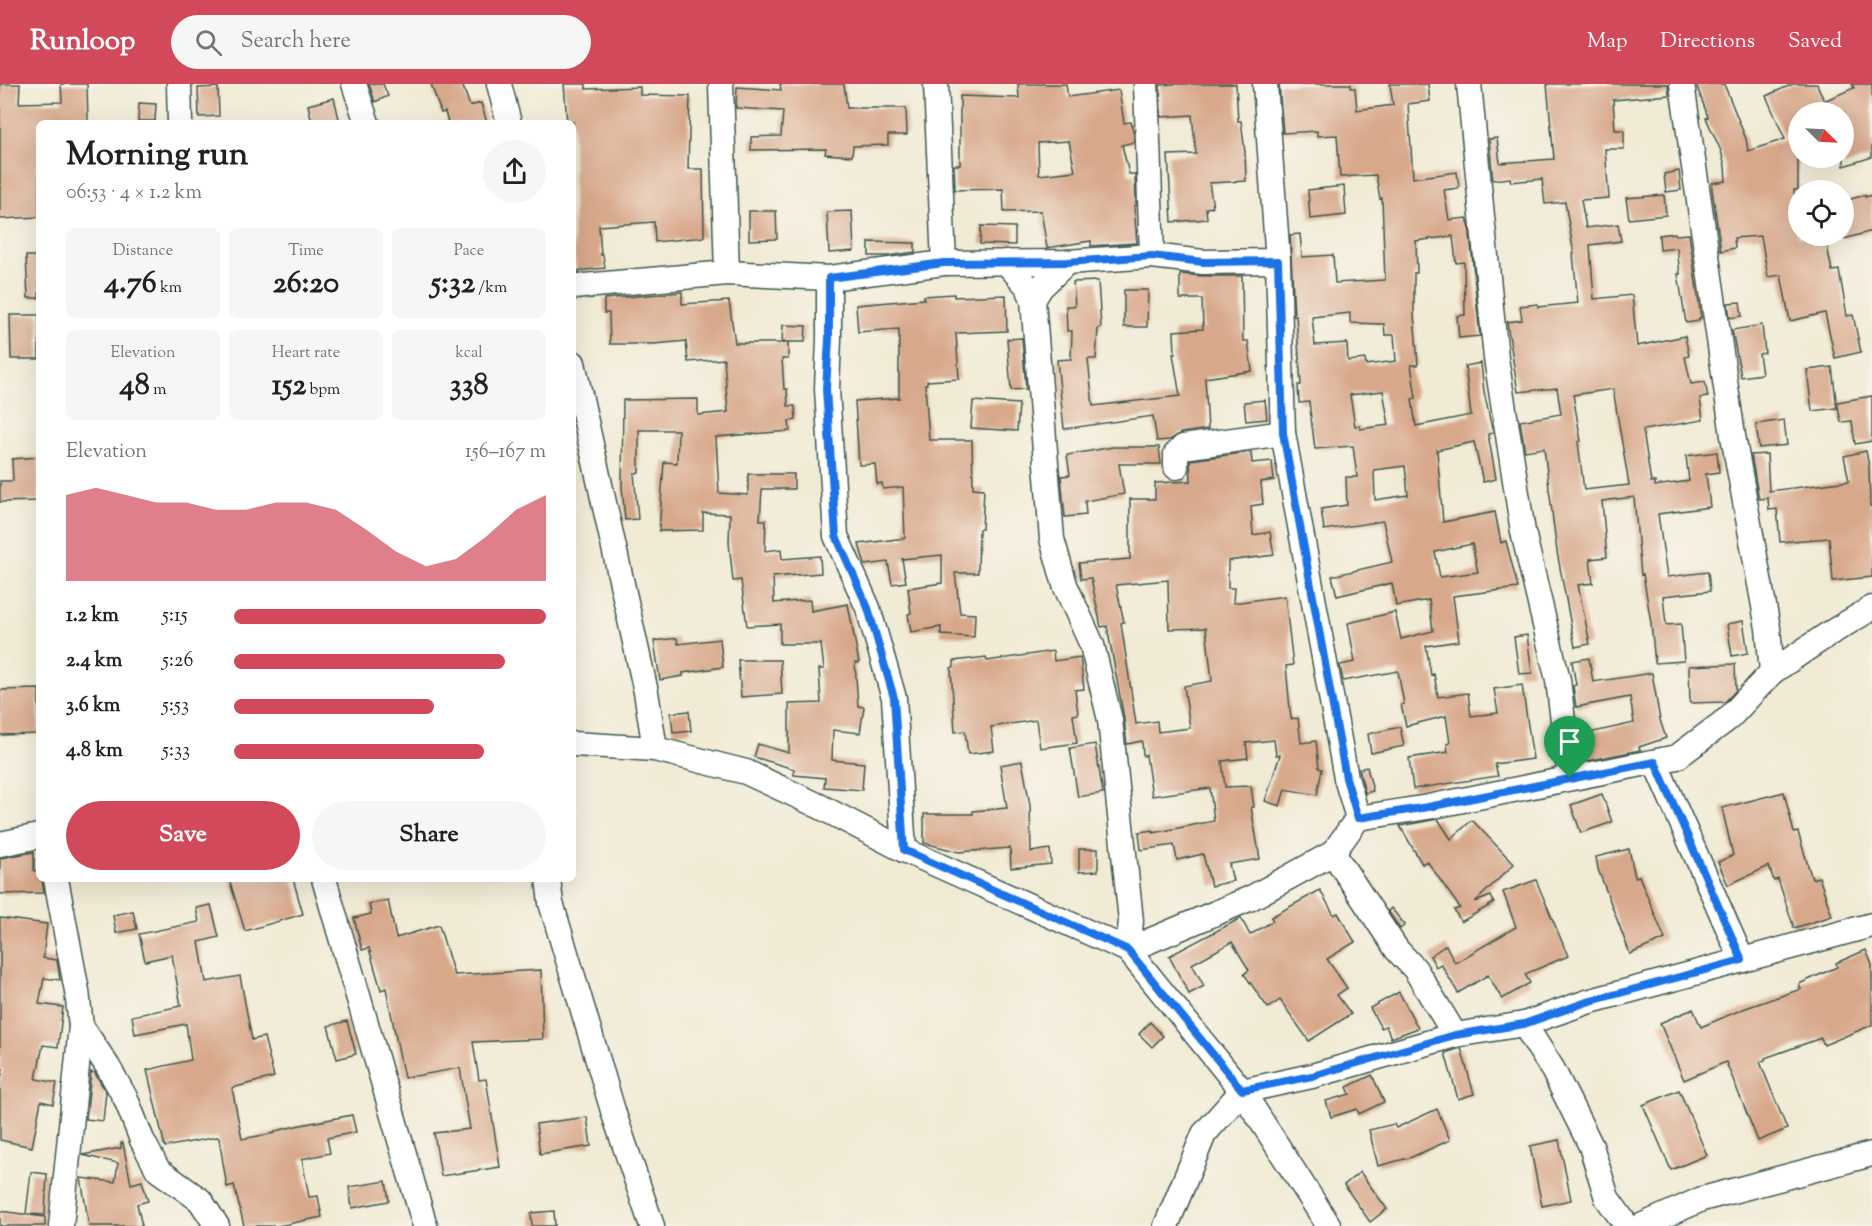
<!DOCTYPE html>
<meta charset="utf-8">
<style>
body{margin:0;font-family:"Sorts Mill Goudy",serif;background:#f6f6f6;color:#202124;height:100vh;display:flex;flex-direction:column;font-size:22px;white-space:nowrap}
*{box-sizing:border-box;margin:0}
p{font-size:20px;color:#757577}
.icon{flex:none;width:33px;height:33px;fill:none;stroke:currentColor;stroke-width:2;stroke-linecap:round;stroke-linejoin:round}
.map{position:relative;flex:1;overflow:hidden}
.sheet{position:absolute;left:36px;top:36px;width:540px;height:762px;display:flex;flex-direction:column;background:#fff;border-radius:9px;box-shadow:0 6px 24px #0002}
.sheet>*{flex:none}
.needle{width:39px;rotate:114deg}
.buttons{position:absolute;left:1788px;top:18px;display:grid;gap:12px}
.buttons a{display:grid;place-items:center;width:66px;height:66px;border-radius:50%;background:#fff;box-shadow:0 6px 24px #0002;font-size:30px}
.pin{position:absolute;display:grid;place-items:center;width:51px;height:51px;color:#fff;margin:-62px -26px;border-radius:50% 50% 50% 0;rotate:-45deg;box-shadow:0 0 6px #0007}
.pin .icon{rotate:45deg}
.round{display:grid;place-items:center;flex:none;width:63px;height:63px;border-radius:32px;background:#f6f6f6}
.summary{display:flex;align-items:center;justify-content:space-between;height:102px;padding:0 30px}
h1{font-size:33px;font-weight:700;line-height:45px}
.stats{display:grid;grid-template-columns:repeat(3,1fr);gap:9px;height:102px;padding:6px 30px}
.stats div{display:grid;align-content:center;border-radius:9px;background:#f6f6f6;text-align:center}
.stats b{font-size:30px;font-weight:700}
.stats small{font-size:16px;font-weight:400}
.stats p{font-size:16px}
.chart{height:168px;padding:12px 30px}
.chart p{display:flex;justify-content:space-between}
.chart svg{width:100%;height:108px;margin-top:6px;fill:#d1495b;opacity:.7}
.button{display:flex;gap:12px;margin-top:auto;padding:12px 30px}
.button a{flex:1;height:69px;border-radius:36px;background:#d1495b;color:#fff;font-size:24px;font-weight:700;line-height:69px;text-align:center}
.button a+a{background:#f6f6f6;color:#202124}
ul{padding:0 30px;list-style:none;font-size:20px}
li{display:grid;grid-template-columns:96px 72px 1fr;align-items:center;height:45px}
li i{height:15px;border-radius:8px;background:#d1495b}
header{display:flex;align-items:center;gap:36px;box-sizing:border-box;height:84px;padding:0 30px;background:#d1495b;color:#fff}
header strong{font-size:28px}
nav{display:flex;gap:33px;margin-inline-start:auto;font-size:21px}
.search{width:420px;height:54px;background:#f6f6f6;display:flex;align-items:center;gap:15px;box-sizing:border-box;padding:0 21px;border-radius:33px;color:#757577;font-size:22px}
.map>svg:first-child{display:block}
.building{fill:#d8a88b;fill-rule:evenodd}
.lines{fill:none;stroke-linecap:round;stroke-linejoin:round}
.minor-casing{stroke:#3e574c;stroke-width:27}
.minor{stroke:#fff;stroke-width:24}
.route-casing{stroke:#fff;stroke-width:12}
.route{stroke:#1a73e8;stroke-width:8}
</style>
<header>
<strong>Runloop</strong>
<div class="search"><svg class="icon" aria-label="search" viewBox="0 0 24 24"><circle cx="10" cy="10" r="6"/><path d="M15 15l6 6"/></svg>Search here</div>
<nav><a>Map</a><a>Directions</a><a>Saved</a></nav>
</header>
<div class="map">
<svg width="1872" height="1142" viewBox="0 0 1872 1142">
<rect width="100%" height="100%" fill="#f7f3e8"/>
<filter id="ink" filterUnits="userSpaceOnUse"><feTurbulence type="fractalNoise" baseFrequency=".0167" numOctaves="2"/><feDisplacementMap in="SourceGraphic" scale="12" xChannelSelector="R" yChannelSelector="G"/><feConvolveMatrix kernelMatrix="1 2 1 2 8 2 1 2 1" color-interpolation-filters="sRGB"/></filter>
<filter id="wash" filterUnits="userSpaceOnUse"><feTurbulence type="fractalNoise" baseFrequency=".008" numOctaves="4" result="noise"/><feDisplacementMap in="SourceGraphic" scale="24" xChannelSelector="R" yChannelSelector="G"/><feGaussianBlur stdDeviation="1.35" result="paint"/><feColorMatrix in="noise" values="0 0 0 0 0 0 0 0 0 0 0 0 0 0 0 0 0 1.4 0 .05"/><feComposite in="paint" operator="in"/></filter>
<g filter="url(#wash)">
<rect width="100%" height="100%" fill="#f1ebd5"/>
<g id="blocks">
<!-- building -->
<g class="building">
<polygon points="0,0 20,0 19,19 62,18 61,0 87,0 88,39 39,39 39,133 0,135"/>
<polygon points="369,0 383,0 388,12 375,18"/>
<polygon points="431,0 462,0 470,22 481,19 487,39 448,39 445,28 441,29"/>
<polygon points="564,0 586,0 586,5 640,3 640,11 690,12 688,85 703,85 704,153 655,158 654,138 599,142 601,171 603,171 605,184 576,187 573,159 573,38 567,39"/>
<polygon points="780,0 844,0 847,24 906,24 907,51 888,51 888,61 853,62 852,72 825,70 826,65 751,66 751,53 781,52 783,27 736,24 737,3 781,6"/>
<path d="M1018 0H1066L1068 13 1119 6 1124 39 1131 38 1134 51V58L1122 61 1129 90H1135L1136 122H1134L1137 159 1091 162V157L1047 164 1041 127 1004 128 1003 105 955 106 954 81H960V12L1019 14ZM1069 57 1075 87 1039 91 1038 59Z"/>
<polygon points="1174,0 1236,0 1238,37 1241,37 1245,68 1246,97 1209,99 1213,123 1206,124 1207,135 1172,138 1168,71 1196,70 1192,31 1161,33 1160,1"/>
<path d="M1279 0H1351V4H1355L1357 26 1393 21 1390 0H1428L1430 17 1408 20 1413 94 1457 88 1459 104 1444 106 1449 136 1467 134 1469 140 1480 252 1459 254 1457 232 1465 231 1464 178 1456 179 1453 152 1416 157 1417 189H1414V230L1418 281H1411L1416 314 1412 315 1416 342 1471 331 1465 282 1481 279 1484 308 1493 349 1488 350 1496 395 1483 398 1474 358 1437 366 1443 438 1495 428 1501 459 1506 457 1518 504 1453 512 1459 557 1426 562 1431 591 1434 590 1438 613 1468 609 1471 632 1498 629 1494 605 1522 601 1533 675 1495 680 1498 692 1413 705 1409 674 1448 668 1447 660 1450 659 1446 632 1406 642 1401 621 1404 620 1398 587 1343 597 1340 581 1355 578 1348 539 1395 528 1401 555 1433 547 1429 516 1396 522 1392 499 1337 512 1332 492 1392 478 1383 437 1324 446 1321 425 1347 421 1346 393H1357L1353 362 1315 365 1309 318 1299 319 1298 301H1301L1296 231 1294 232 1290 151 1300 150 1302 173 1333 171 1335 199 1385 196 1382 114 1380 115 1376 91 1340 93 1337 51 1317 52V47L1283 49ZM1350 229V239L1384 240 1385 251H1394L1396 277 1366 281 1365 275 1348 277 1347 259 1315 261 1312 233ZM1383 307 1389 341 1360 345V342H1355L1350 311ZM1405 382 1408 411 1375 416 1374 386ZM1472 460 1478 488 1440 493 1435 468Z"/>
<path d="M1547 0H1668L1669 11 1613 16 1615 46H1624V65H1605L1609 114 1581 116 1586 144 1618 140 1621 157 1590 161 1594 215 1632 211 1637 262 1685 252 1689 272 1685 273 1691 300 1705 298 1708 313 1700 314 1703 336 1643 346 1651 398H1655V402L1689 397 1686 372 1717 368 1719 388 1706 390 1710 423 1658 430 1667 493 1708 488 1710 507 1663 512 1666 541 1681 540 1684 577 1655 579 1651 539 1643 490 1641 491 1634 413 1602 417 1607 473 1590 475 1593 499 1578 501 1590 560 1575 563 1557 468 1544 364 1525 367 1520 337 1561 330 1557 304 1518 308 1507 238 1522 236 1520 222 1538 220V223L1578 219 1573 170H1574L1565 118 1545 120 1542 95 1511 98 1510 94 1493 96 1489 55 1497 54 1500 79 1554 75ZM1613 305 1629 401 1584 406 1578 358 1581 357 1573 311Z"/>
<polygon points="1696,0 1724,0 1746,55 1748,67 1785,55 1766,12 1793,0 1817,0 1824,17 1854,4 1852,0 1872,0 1872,73 1844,82 1844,28 1798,28 1798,106 1794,106 1798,152 1825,152 1832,187 1839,186 1847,232 1853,231 1861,268 1835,274 1825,229 1790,237 1781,191 1768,193 1761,152 1734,154 1735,164 1721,167 1712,105 1712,99 1726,97 1725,82 1721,67 1706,34 1708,33"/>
<polygon points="218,3 219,32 199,33 198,4"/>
<polygon points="334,14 340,39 312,39 308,21"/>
<polygon points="139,19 156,20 155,37 138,37"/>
<polygon points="1679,87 1681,106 1666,108 1664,90"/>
<polygon points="1344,102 1346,131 1310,135 1308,106"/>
<polygon points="1664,111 1666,131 1629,135 1626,114"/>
<polygon points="1865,111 1865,113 1872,111 1872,147 1844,155 1844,117"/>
<polygon points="749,127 776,127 777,155 749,156"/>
<polygon points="852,127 854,167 829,169 827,128"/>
<polygon points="981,142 1015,143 1015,161 980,160"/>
<polygon points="1675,149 1676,151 1689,150 1701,234 1699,234 1699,237 1686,239 1678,190 1680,190 1677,164 1660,166 1659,151"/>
<polygon points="869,158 915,159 915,168 888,172 869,172"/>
<polygon points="26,172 39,172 39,214 28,214"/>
<polygon points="1180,190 1203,192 1242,192 1243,257 1248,257 1252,287 1205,294 1208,345 1181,349 1170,356 1157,357 1153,332 1064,345 1057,276 1071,275 1072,247 1067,247 1066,222 1075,222 1073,198 1098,197 1101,243 1098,245 1096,275 1088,275 1093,322 1180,312 1173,270 1175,270 1174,247 1203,245 1202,215 1180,215"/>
<polygon points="1124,206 1148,206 1147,243 1124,243"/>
<polygon points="682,208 682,220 729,217 735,259 788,259 788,275 782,275 784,305 787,305 788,322 795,322 796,336 789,337 790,347 716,353 719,409 748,411 748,390 794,390 794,405 762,405 760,436 766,436 765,467 781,465 782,475 820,472 821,489 773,493 774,519 810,516 811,527 848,520 859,579 855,579 858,622 864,623 860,649 833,646 832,676 864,679 862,706 824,703 825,694 794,691 794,685 754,673 758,660 789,669 789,620 821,619 819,585 824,585 821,560 780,560 780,540 747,542 741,496 733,497 729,458 730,430 703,429 703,446 659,447 664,378 677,379 678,346 639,346 639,389 634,389 638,435 625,436 622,402 623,316 698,315 698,331 728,328 724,275 688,278 686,257 654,260 610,260 609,229 604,229 604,215"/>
<polygon points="954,210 954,213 1006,211 1007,247 956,249 959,295 927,297 927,300 925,300 929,356 972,356 973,404 984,405 982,445 979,445 978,489 955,489 960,529 975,530 974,553 941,551 941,543 911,548 908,530 911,529 908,504 942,499 942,471 902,475 906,498 892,500 888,478 865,481 859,460 905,454 903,403 883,405 882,399 877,400 875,380 859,381 855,317 899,314 899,245 858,248 856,221 924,215 924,212"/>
<polygon points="1740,218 1742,232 1730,234 1728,219"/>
<polygon points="10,231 39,231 39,275 11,275"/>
<polygon points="783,241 806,242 805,258 782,258"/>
<polygon points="1762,241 1765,269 1759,270 1762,290 1741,293 1732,246"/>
<polygon points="1022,254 1026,305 1011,306 1007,255"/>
<polygon points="1832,283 1837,324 1812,327 1807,286"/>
<polygon points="1872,312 1872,357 1855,360 1852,337 1841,338 1837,318"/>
<polygon points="1265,316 1267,335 1246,337 1244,318"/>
<polygon points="973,317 1019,320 1017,347 971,344"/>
<polygon points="1784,336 1787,361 1759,364 1756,340"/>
<polygon points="1113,363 1159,363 1161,380 1119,380 1124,410 1085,417 1086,431 1065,433 1061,392 1070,391 1067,371"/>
<polygon points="1866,367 1869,383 1870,422 1872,422 1872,493 1833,497 1829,454 1780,458 1777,425 1769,426 1768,414 1759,415 1751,371 1767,370 1769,407 1849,397 1844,372"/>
<path d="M1251 368 1252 379 1272 377 1274 396 1261 398 1263 420 1251 422 1253 451 1270 448 1274 471 1228 477V504H1234L1233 519 1285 512 1293 581 1286 582 1291 635 1298 634 1301 659 1316 657 1319 684 1322 685 1317 711 1285 705 1280 722 1265 717 1280 671H1276L1274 656 1246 659 1248 674 1222 677 1225 703 1251 702 1254 723H1251L1260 775 1229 780 1233 797 1211 802 1203 770 1177 776 1174 761 1141 766 1139 748 1153 746V749L1214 737 1210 704 1152 712 1146 671 1143 672 1142 657 1127 660 1124 634 1107 542 1101 543 1091 494 1081 495 1079 479 1130 475V415H1155V399L1191 397 1190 376ZM1168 496 1169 545 1206 544 1212 597 1184 602 1190 644 1158 648 1157 637 1136 640 1121 539 1124 538 1116 501Z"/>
<polygon points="39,373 39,417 0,418 0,397 13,397 12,375"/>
<polygon points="1743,537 1748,569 1732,572 1727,540"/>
<polygon points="1527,551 1532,589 1519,590 1514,553"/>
<polygon points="677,554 678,560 720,555 723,583 683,589 683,592 660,596 654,557"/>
<polygon points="1053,567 1054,577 1080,573 1084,605 1075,606 1078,630 1073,631 1077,659 1040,664 1036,636 991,643 994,667 968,670 965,647 955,648 951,584 954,583 954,577 986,573 987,577"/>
<polygon points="1589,574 1593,598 1652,589 1660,636 1666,654 1639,663 1640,666 1587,677 1580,651 1634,639 1630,613 1576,623 1573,602 1576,601 1572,577"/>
<polygon points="738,576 780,576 782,610 741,613"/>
<polygon points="1735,580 1736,606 1725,618 1690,619 1689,582"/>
<polygon points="39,605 39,650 0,651 0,606"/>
<polygon points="689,627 691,647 673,649 671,629"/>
<polygon points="1400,643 1404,662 1371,669 1368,650"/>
<polygon points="1095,660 1103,709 1078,713 1070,664"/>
<polygon points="1022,677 1030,721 1031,768 1050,765 1051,780 1011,784 1010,764 959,768 924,759 924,730 973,730 973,727 1007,724 1000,681"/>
<polygon points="1367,683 1373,707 1365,709 1359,685"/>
<polygon points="1784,708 1794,749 1798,748 1812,795 1819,793 1832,832 1794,844 1778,795 1774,797 1769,782 1728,801 1718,778 1733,771 1722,724"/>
<polygon points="1602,710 1612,738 1581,749 1571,721"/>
<polygon points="1438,735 1451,755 1472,736 1514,780 1475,818 1491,812 1494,819 1461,838 1454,826 1460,824 1427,777 1422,780 1400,742"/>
<polygon points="1079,765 1098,765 1098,787 1079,788"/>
<polygon points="1629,765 1635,793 1639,792 1665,855 1630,870 1598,785 1596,773"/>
<polygon points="34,768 34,787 39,787 39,795 42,795 44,809 0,810 0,774"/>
<polygon points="229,795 293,795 303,830 245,847"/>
<polygon points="1536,796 1568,872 1525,890 1530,899 1502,915 1488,891 1458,909 1441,880 1436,883 1430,872 1446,861 1455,879 1516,843 1503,808"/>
<polygon points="1320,806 1334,831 1338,829 1355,858 1327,875 1347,904 1337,911 1351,930 1309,957 1280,916 1268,924 1244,890 1249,886 1232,858 1192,880 1204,902 1189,910 1169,872 1241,834 1250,851 1273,837 1271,833"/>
<polygon points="388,816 396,854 439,841 454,891 541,886 543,955 473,958 479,996 486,995 500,1083 441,1092 434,1049 470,1045 460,984 404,994 386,904 381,906 369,864 362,866 354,834 371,830 369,820"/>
<polygon points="211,821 219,853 199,858 206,898 240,892 252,956 264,953 274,993 232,1004 242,1055 275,1049 275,1047 296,1042 352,1031 356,1048 327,1054 330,1069 302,1075 309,1113 318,1112 322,1133 278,1142 244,1142 234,1101 227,1103 219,1054 217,1053 165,1063 147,986 191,976 186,940 135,950 132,932 181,922 172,871 145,877 139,850 199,838 196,824"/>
<polygon points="1391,824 1405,841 1400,845 1388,827"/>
<polygon points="133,827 137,845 116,849 113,831"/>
<polygon points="0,834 47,840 43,874 57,876 60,896 44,894 39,920 63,923 58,963 43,961 36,995 57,999 53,1020 41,1017 32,1063 0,1056 0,998 3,985 0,985"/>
<polygon points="1866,866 1872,881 1872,941 1824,961 1821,954 1765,974 1765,976 1760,978 1787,1045 1758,1057 1726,978 1684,996 1660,939 1693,925 1701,943 1743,925 1801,905 1799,900 1837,883 1836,879"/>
<polygon points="1399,908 1418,944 1391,954 1386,942 1381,944 1370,924"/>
<polygon points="347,937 356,970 337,975 328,942"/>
<polygon points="1150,938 1163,952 1152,963 1139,950"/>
<polygon points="1461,964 1474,1010 1458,1015 1445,969"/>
<polygon points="91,988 95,989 106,1008 103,1037 86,1035"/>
<polygon points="1372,991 1384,1018 1359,1030 1357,1025 1331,1033 1326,1017 1350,1010 1347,1003"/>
<polygon points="1679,1006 1707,1071 1671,1086 1643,1021"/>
<polygon points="1437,1025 1450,1056 1412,1073 1378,1082 1369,1046 1394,1040 1396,1044"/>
<polygon points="587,1033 591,1062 540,1070 536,1040"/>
<polygon points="1559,1056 1571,1116 1542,1122 1530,1062"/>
<polygon points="121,1059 123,1059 131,1100 142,1097 148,1117 137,1120 142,1142 89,1142 81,1094 115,1098 118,1079 82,1071 121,1064"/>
<polygon points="31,1088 47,1090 45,1131 26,1130"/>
<polygon points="1360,1088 1387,1125 1370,1138 1344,1101"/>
<polygon points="386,1097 389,1117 352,1124 349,1103"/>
<polygon points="0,1127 45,1133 45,1142 0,1142"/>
<polygon points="554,1127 555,1142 532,1142 531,1129"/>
</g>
</g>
</g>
<g filter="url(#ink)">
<use href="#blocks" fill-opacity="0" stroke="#3e574c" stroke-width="1.5"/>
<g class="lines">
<defs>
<g id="minor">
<polyline points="179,0 180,39"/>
<polyline points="354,0 367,39"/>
<polyline points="499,0 509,39"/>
<polyline points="721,0 727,189"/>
<polyline points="936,0 944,179"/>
<polyline points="1146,0 1152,172"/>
<polyline points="1265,0 1278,177 1283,349 1346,694 1358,734"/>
<polyline points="1469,0 1496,274 1523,448 1558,596 1570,694"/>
<polyline points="1682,0 1733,352 1768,544 1772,588"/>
<polyline points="1006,178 1028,203 1033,216 1052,455 1065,501 1092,561 1110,636 1131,837 1128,866 1251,814 1333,769 1358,734 1428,723 1677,673 1729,634 1772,588 1827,551 1872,524"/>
<polyline points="829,194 829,255 827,305 836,452 868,524 894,614 904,766"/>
<polyline points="573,203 727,189 829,194 944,179 1067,178 1152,172 1203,178 1278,177"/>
<polyline points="1033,216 1041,203 1067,178"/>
<polyline points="573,279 646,608 655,665"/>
<polyline points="1176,383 1176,370 1183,363 1283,349"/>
<polyline points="573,660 655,665 746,688 819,722 904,766 1128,866 1242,1007 1329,1142"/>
<polyline points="1655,678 1742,876"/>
<polyline points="0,760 39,752"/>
<polyline points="1333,769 1397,866 1415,885 1455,951"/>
<polyline points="56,795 77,907 81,942 61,1142"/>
<polyline points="324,795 425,1142"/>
<polyline points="548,795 551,819 614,1030 652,1142"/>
<polyline points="1524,940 1553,986 1591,1062 1607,1114 1627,1142"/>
<polyline points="81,942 108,983 126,1015 142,1056 158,1086 200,1116 217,1142"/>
<polyline points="1166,1142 1204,1050 1242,1007 1312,992 1455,951 1524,940 1587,918 1872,841"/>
<polyline points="1641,1142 1702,1115 1872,1070"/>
</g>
</defs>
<!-- minor casing -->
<use href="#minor" class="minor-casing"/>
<!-- minor -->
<use href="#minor" class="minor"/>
</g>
</g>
<g class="lines" filter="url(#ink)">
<defs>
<polygon id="route" points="1152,172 1203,178 1278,177 1283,349 1346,694 1358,734 1428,723 1655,678 1742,876 1587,918 1524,940 1455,951 1312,992 1242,1006 1128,866 904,766 894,614 868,524 836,452 826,305 829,255 829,194 944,179 1067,178"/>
</defs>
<!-- route casing -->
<use href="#route" class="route-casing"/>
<!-- route -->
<use href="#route" class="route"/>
</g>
</svg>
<div class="buttons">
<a><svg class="needle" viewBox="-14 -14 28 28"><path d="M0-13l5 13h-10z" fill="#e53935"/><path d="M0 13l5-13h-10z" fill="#757577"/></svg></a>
<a><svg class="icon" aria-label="locate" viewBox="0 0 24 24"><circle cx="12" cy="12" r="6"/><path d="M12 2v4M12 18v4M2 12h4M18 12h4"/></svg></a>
</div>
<div class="pin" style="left:1570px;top:694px;background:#1e9e55"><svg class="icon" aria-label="arrive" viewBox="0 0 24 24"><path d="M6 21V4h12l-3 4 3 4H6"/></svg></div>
<section class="sheet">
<div class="summary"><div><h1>Morning run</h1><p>06:53 · 4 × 1.2 km</p></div><a class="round"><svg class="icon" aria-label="share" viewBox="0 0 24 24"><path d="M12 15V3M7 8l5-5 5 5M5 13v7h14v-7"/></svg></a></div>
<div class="stats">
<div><p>Distance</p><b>4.76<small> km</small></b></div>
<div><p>Time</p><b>26:20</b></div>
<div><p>Pace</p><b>5:32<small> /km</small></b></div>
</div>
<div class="stats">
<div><p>Elevation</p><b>48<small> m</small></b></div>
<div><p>Heart rate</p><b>152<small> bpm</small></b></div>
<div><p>kcal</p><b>338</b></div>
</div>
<div class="chart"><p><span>Elevation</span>156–167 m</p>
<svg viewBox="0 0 160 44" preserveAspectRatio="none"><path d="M0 44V9L10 6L20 9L30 12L40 12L50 15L60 15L70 12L80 12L90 15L100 23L110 32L120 38L130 35L140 26L150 15L160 9V44z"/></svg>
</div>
<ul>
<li><b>1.2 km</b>5:15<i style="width:100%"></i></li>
<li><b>2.4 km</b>5:26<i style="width:87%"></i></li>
<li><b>3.6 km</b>5:53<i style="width:64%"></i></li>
<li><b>4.8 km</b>5:33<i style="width:80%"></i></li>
</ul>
<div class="button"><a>Save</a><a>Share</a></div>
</section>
</div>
